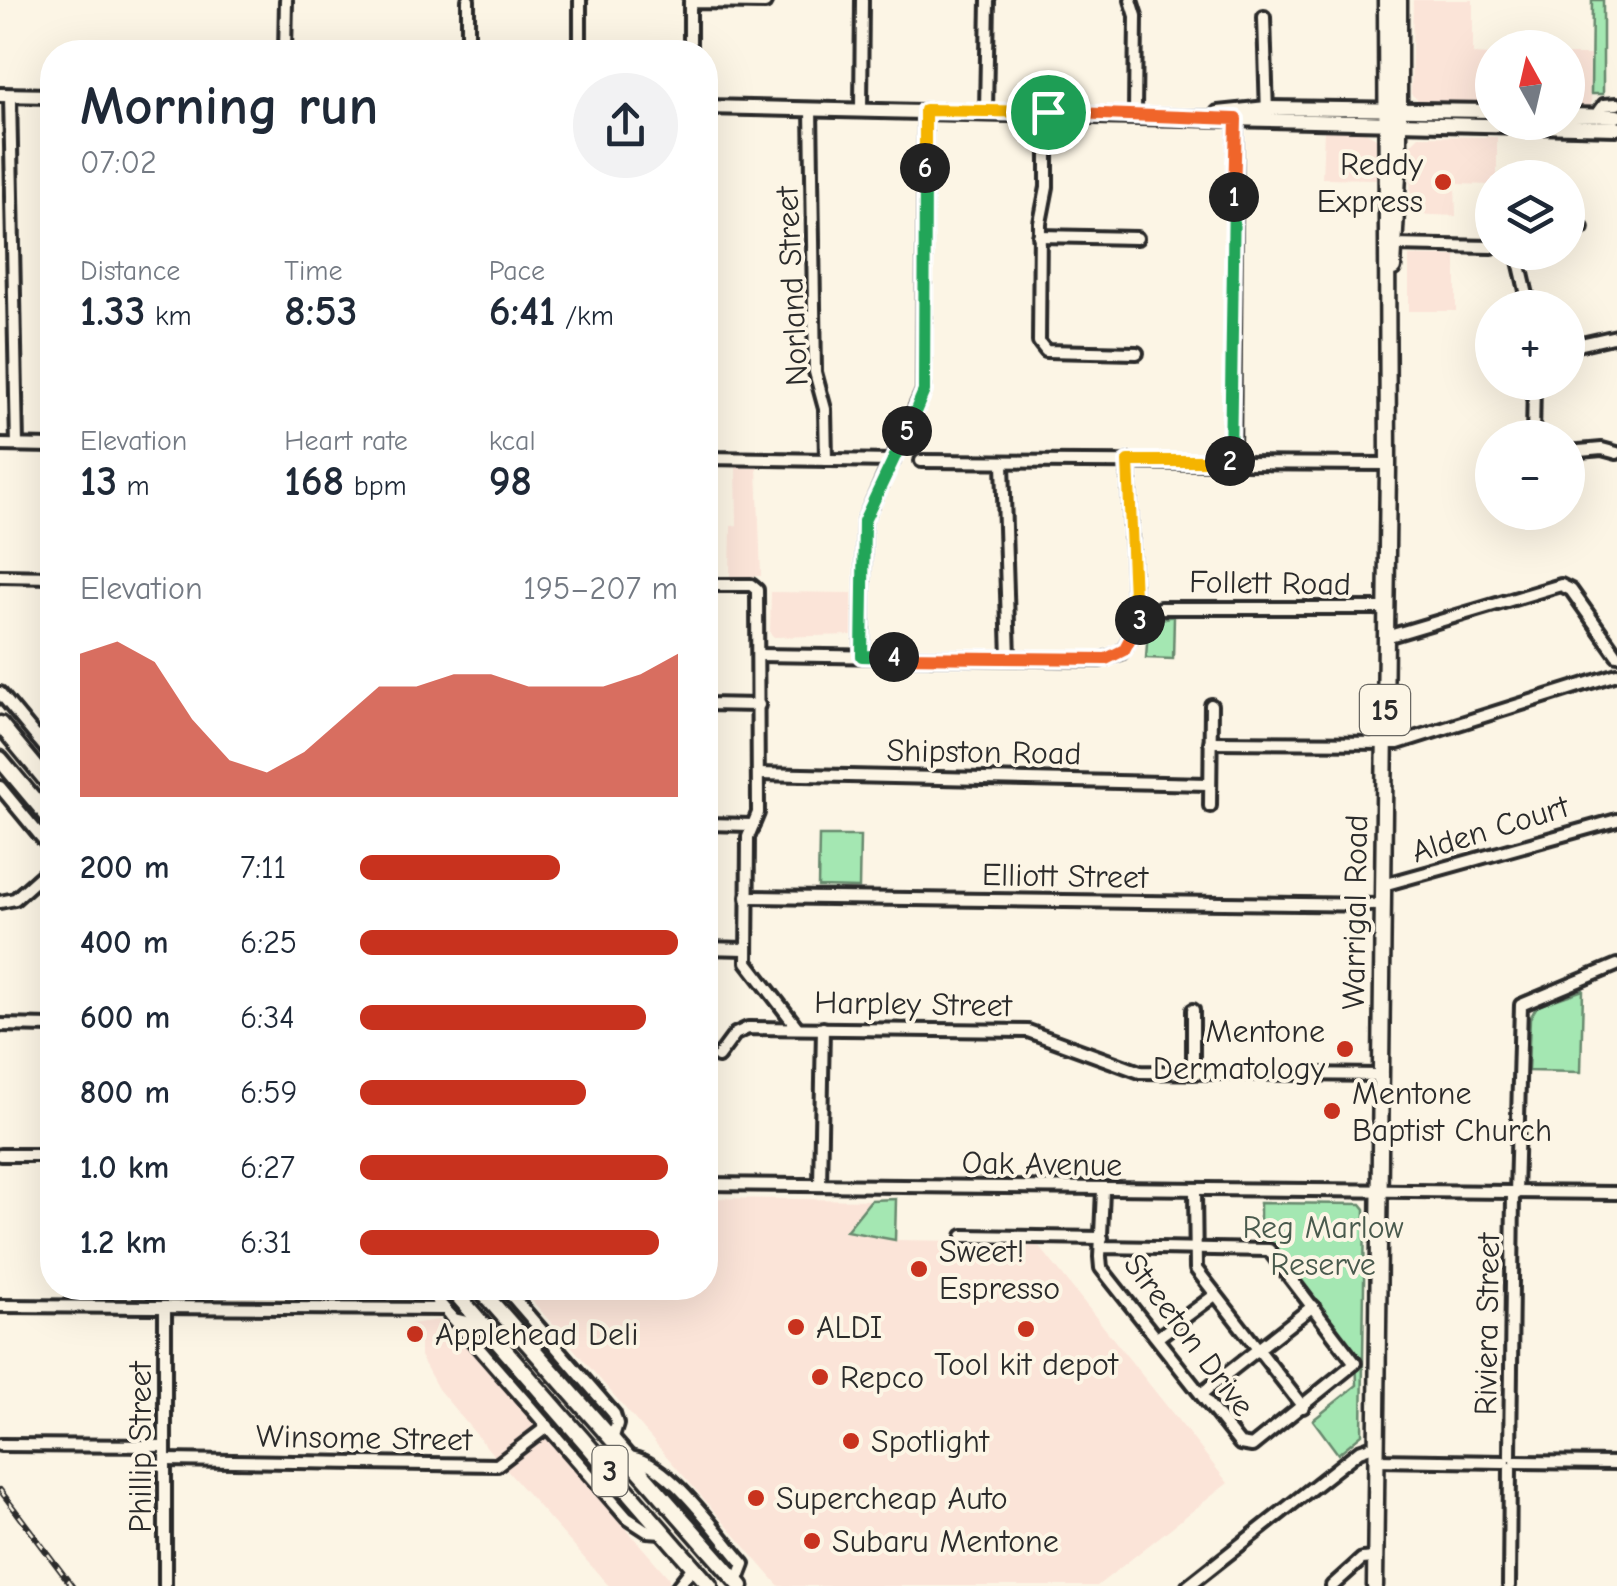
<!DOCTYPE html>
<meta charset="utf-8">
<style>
body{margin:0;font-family:"Comic Neue",sans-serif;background:#f2f2f3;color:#1f2937;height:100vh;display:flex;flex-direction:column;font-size:38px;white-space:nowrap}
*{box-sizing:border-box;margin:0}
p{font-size:32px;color:#747a83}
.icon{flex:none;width:55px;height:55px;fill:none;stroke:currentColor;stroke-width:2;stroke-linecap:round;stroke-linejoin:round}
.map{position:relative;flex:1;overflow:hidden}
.details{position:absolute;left:40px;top:40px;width:678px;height:1260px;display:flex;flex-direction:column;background:#fff;border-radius:40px;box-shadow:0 10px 40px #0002}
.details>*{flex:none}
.needle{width:65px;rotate:352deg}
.controls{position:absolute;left:1475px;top:30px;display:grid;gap:20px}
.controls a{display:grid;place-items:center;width:110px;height:110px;border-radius:50%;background:#fff;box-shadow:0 10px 40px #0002;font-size:50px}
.pin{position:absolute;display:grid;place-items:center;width:85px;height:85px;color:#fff;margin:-42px;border:5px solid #fff;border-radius:50%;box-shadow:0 2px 10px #0007}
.km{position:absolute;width:50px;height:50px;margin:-25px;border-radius:50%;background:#222;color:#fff;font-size:28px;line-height:50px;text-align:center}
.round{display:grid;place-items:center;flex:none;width:105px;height:105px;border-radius:52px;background:#f2f2f3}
.headline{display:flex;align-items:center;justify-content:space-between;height:170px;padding:0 40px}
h1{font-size:55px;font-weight:600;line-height:75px}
.figures{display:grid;grid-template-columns:repeat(3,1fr);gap:15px;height:170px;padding:10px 40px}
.figures div{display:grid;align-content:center}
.figures b{font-size:42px;font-weight:600}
.figures small{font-size:28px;font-weight:400}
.figures p{font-size:28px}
.chart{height:280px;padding:20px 40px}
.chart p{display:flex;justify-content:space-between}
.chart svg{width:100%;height:180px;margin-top:10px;fill:#c8321e;opacity:.7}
ul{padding:0 40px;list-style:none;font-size:32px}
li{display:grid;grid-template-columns:160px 120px 1fr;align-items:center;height:75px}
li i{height:25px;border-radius:12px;background:#c8321e}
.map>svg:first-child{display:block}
.built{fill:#fbe4d8}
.green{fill:#a4e7b2;stroke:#68896e;stroke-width:2.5}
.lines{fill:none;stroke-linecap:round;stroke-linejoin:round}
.minor-casing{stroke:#2b2b2b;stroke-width:18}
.major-casing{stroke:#2b2b2b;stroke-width:20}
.highway-casing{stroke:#2b2b2b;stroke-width:21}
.minor{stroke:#fcf5e5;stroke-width:10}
.major{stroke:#fcf5e5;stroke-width:12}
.highway{stroke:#fcf5e5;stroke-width:14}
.rail-casing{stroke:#2b2b2b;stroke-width:6}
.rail{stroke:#fcf5e5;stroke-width:2.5;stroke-dasharray:8;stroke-linecap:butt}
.split-1-casing{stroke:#fff;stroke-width:20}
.split-2-casing{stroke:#fff;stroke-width:20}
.split-3-casing{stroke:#fff;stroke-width:20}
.split-4-casing{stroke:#fff;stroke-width:20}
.split-5-casing{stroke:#fff;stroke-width:20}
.split-6-casing{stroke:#fff;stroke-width:20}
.split-7-casing{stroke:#fff;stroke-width:20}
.split-1{stroke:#f0652b;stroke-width:12}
.split-2{stroke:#22a559;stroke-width:12}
.split-3{stroke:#f5b400;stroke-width:12}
.split-4{stroke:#f0652b;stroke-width:12}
.split-5{stroke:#22a559;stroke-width:12}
.split-6{stroke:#22a559;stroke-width:12}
.split-7{stroke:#f5b400;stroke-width:12}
.poi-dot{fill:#c8321e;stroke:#fcf5e5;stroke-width:4}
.labels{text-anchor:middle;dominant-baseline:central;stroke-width:8;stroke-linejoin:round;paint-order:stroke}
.shield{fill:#fcf5e5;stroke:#6a6863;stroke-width:2.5}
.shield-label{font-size:30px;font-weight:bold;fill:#2b2b2b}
.poi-label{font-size:32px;fill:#2b2b2b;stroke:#fcf5e5;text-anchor:start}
.street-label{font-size:32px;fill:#2b2b2b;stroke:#fcf5e5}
.park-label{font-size:32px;fill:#495a4d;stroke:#fcf5e5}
</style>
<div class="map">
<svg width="1617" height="1586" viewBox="0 0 1617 1586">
<rect width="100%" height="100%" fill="#fcf5e5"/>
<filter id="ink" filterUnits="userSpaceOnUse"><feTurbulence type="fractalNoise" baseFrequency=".01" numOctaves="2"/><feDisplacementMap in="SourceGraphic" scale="20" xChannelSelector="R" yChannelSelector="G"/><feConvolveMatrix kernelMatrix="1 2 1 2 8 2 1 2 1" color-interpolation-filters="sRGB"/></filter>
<g filter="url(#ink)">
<!-- built -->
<g class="built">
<polygon points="1413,0 1473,0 1473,54 1492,55 1492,103 1419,101 1411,94"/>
<polygon points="1568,55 1592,55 1591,107 1568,106"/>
<polygon points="1324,130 1364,131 1376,138 1376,179 1322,178"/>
<polygon points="1419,136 1497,137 1497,177 1492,178 1492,185 1455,184 1456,216 1410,214 1411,144"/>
<rect x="1409" y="256" width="47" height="55"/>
<polygon points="736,467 757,468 761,576 730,576 731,526 737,525"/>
<polygon points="771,592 852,593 852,635 774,637 770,633"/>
<polygon points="705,1198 885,1200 848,1231 895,1240 1036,1242 1228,1483 1097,1586 779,1586 521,1288 705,1288"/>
<polygon points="439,1320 448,1325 669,1578 669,1586 609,1586 495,1457 438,1389 420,1356 420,1345 411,1344 410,1324"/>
</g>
<!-- green -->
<g class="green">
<polygon points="1592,0 1603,0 1603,94 1591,94"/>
<polygon points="1174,616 1173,659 1146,658 1148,629 1157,620"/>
<polygon points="819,836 860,836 859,888 818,887"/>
<polygon points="1583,990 1581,1072 1528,1071 1530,1018 1537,1006"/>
<polygon points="896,1199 895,1240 846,1231 871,1200"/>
<polygon points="1260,1203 1361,1204 1365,1209 1362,1434 1338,1454 1313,1420 1357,1385 1356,1353 1276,1251 1260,1244"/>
</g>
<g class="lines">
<defs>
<g id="minor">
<polyline points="1131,0 1136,16 1135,114"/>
<polyline points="1264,17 1267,114"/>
<polyline points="285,52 286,0"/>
<polyline points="468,52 468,0"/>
<polyline points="580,52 580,0"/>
<polyline points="690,52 690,2 765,3"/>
<polyline points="10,96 17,445"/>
<polyline points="811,109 815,372 825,409 826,460"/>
<polyline points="861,109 862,0"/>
<polyline points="986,111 988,0"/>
<polyline points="1047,112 1047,187 1040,223 1039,342 1046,351 1137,353"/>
<polyline points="1596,116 1604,105 1617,104"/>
<polyline points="1568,233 1582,228"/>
<polyline points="1039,236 1137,238"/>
<polyline points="1392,245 1492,247"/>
<polyline points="1517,252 1530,308"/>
<polyline points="1568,347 1617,336"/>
<polyline points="1533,438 1534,382"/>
<polyline points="0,445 52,446"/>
<polyline points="1568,452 1602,449 1617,453"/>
<polyline points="705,458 893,461"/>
<polyline points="921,461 1388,464"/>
<polyline points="1128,461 1134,597 1145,615"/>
<polyline points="1233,461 1236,112"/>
<polyline points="1003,463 1009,658"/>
<polyline points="0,576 52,577"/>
<polyline points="705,585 751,585 757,590 758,813 748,837 747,962 797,1027"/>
<polyline points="1386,637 1561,585 1571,590 1617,655"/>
<polyline points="758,655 1100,660 1121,653 1145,615 1160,608 1386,608"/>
<polyline points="862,656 864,521 923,391 925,110"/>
<polyline points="0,693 52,756"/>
<polyline points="705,704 759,705"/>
<polyline points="38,739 52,727"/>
<polyline points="1210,742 1398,743 1617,674"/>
<polyline points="758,774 1208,784"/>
<polyline points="0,787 52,850"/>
<polyline points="1210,806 1211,705"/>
<polyline points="705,824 753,825"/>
<polyline points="1383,885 1617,820"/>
<polyline points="747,897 1383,905"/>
<polyline points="0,902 15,899 52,866"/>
<polyline points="705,948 746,949"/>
<polyline points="0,1025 52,1026"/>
<polyline points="718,1057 735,1034 748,1028 1028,1031 1140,1072 1380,1075"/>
<polyline points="1193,1073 1193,1010"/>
<polyline points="0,1155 52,1155"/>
<polyline points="705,1184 1617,1193"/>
<polyline points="820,1185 823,1028"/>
<polyline points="1195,1191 1196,1269 1303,1407"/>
<polyline points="1516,1194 1521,1005 1617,965"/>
<polyline points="963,1236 1102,1238"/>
<polyline points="1102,1247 1269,1250 1355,1363 1252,1446 1240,1444 1101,1268 1100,1257 1103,1190"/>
<polyline points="426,1288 454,1319 484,1326"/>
<polyline points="505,1288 614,1414 617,1424 612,1440"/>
<polyline points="0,1306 444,1309"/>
<polyline points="165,1307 165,1586"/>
<polyline points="451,1316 627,1518 647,1531 662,1532"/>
<polyline points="1157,1338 1215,1295"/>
<polyline points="1201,1394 1313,1306"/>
<polyline points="0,1445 165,1446"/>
<polyline points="1510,1456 1513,1194"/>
<path d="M627 1457C667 1458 717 1534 744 1564L737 1582"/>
<polyline points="165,1460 497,1465 548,1426"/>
<polyline points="1376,1460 1504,1462"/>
<polyline points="1516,1462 1617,1463"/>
<polyline points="678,1586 693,1567"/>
<polyline points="1188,1586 1359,1451 1376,1445"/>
<polyline points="1332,1586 1362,1559 1375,1558"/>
<polyline points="1509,1586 1510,1468"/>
</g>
<g id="major">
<polyline points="0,95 52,96"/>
<polyline points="705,107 1617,128"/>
<polyline points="1218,113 1267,108 1492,111"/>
<polyline points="1568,115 1617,116"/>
</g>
<g id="highway">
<polyline points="1393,268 1399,156 1399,0"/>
<polyline points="0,724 52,787"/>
<polyline points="0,759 52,821"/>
<polyline points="451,1288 710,1586"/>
<polyline points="479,1288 741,1586"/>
<polyline points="1375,1586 1388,464 1386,0"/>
</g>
</defs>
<!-- minor casing -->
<use href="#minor" class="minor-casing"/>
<!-- major casing -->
<use href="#major" class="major-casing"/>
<!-- highway casing -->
<use href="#highway" class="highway-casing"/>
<!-- minor -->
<use href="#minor" class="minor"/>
<!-- major -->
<use href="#major" class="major"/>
<!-- highway -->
<use href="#highway" class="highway"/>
<defs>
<polyline id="rail" points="0,1490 72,1586"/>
</defs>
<!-- rail casing -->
<use href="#rail" class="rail-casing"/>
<!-- rail -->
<use href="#rail" class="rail"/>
</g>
</g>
<g class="lines" filter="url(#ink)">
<defs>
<polyline id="split-1" points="1048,112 1236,119 1234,197"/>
<polyline id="split-2" points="1230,461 1234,197"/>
<polyline id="split-3" points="1140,620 1145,615 1134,597 1128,461 1230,461"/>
<polyline id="split-4" points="894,657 1106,659 1124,650 1140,620"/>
<polyline id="split-5" points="894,657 862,656 864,521 907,431"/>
<polyline id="split-6" points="907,431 924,391 925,168"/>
<polyline id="split-7" points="925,168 925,110 1048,112"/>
</defs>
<!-- split-1 casing -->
<use href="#split-1" class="split-1-casing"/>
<!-- split-2 casing -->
<use href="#split-2" class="split-2-casing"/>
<!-- split-3 casing -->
<use href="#split-3" class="split-3-casing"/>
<!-- split-4 casing -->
<use href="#split-4" class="split-4-casing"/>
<!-- split-5 casing -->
<use href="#split-5" class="split-5-casing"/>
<!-- split-6 casing -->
<use href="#split-6" class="split-6-casing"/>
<!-- split-7 casing -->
<use href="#split-7" class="split-7-casing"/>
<!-- split-1 -->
<use href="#split-1" class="split-1"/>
<!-- split-2 -->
<use href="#split-2" class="split-2"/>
<!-- split-3 -->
<use href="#split-3" class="split-3"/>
<!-- split-4 -->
<use href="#split-4" class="split-4"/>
<!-- split-5 -->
<use href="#split-5" class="split-5"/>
<!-- split-6 -->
<use href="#split-6" class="split-6"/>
<!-- split-7 -->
<use href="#split-7" class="split-7"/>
</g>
<!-- markers -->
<g class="poi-dot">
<circle cx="1443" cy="182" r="10"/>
<circle cx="1345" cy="1049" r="10"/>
<circle cx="1332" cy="1111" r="10"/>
<circle cx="919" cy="1269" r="10"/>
<circle cx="796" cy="1327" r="10"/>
<circle cx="1026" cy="1329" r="10"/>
<circle cx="415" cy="1334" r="10"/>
<circle cx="820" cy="1377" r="10"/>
<circle cx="851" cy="1441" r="10"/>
<circle cx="756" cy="1498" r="10"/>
<circle cx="812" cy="1541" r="10"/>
</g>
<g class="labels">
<!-- shield labels -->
<g class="shield">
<rect x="1360" y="685" width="50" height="50" rx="8"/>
<rect x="592.5" y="1446" width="35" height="50" rx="8"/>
</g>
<g class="shield-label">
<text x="1385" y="710">15</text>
<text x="610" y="1471">3</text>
</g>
<!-- poi labels -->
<g class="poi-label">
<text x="1423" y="164" text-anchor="end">Reddy<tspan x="1423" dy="37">Express</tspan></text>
<text x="1325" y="1031" text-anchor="end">Mentone<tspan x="1325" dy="37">Dermatology</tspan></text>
<text x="1352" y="1093">Mentone<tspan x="1352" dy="37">Baptist Church</tspan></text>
<text x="939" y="1251">Sweet!<tspan x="939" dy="37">Espresso</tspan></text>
<text x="816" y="1327">ALDI</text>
<text x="435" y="1334">Applehead Deli</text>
<text x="1026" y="1364" text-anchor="middle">Tool kit depot</text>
<text x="840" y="1377">Repco</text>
<text x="871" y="1441">Spotlight</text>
<text x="776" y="1498">Supercheap Auto</text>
<text x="832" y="1541">Subaru Mentone</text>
</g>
<!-- street labels -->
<g class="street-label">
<text transform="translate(792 286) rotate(-93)">Norland Street</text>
<text transform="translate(1270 583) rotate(1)">Follett Road</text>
<text transform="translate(984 752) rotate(1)">Shipston Road</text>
<text transform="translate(1490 829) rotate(-17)">Alden Court</text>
<text transform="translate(1065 876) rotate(1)">Elliott Street</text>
<text transform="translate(1355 912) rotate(-89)">Warrigal Road</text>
<text transform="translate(913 1004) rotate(1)">Harpley Street</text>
<text transform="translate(1042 1164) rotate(1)">Oak Avenue</text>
<text transform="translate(1487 1324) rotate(-89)">Riviera Street</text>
<text transform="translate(1189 1335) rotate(53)">Streeton Drive</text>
<text transform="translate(364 1438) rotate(1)">Winsome Street</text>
<text transform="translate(140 1447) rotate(-90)">Phillip Street</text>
</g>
<!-- park labels -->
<g class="park-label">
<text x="1323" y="1227">Reg Marlow<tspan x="1323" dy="37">Reserve</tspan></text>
</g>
</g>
</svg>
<div class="controls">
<a><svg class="needle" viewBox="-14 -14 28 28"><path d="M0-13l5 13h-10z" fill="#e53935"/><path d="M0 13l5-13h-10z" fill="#747a83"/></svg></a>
<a><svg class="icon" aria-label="layers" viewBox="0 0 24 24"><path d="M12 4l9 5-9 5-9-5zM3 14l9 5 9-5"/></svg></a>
<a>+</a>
<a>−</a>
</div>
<div class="pin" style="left:1048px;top:112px;background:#1e9e55"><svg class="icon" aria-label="arrive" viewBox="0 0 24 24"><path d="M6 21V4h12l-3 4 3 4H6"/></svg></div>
<b class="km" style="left:1234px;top:197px">1</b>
<b class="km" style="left:1230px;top:461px">2</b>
<b class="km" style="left:1140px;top:620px">3</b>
<b class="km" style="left:894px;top:657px">4</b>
<b class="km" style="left:907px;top:431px">5</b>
<b class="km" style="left:925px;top:168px">6</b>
<section class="details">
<div class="headline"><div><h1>Morning run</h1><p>07:02</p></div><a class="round"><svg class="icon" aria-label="share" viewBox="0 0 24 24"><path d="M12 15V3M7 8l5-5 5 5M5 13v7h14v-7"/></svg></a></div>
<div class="figures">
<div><p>Distance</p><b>1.33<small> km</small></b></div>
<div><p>Time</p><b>8:53</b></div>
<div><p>Pace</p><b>6:41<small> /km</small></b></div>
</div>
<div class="figures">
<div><p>Elevation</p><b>13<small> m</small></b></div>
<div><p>Heart rate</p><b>168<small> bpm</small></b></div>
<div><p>kcal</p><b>98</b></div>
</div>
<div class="chart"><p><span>Elevation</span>195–207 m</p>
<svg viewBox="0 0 160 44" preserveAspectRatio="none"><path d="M0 44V9L10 6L20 11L30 25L40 35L50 38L60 33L70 25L80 17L90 17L100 14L110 14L120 17L130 17L140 17L150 14L160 9V44z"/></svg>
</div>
<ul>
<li><b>200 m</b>7:11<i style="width:63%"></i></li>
<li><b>400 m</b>6:25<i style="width:100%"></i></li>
<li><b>600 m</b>6:34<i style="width:90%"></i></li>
<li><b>800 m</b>6:59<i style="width:71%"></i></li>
<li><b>1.0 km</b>6:27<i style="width:97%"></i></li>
<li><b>1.2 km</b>6:31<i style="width:94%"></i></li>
</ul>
</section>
</div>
